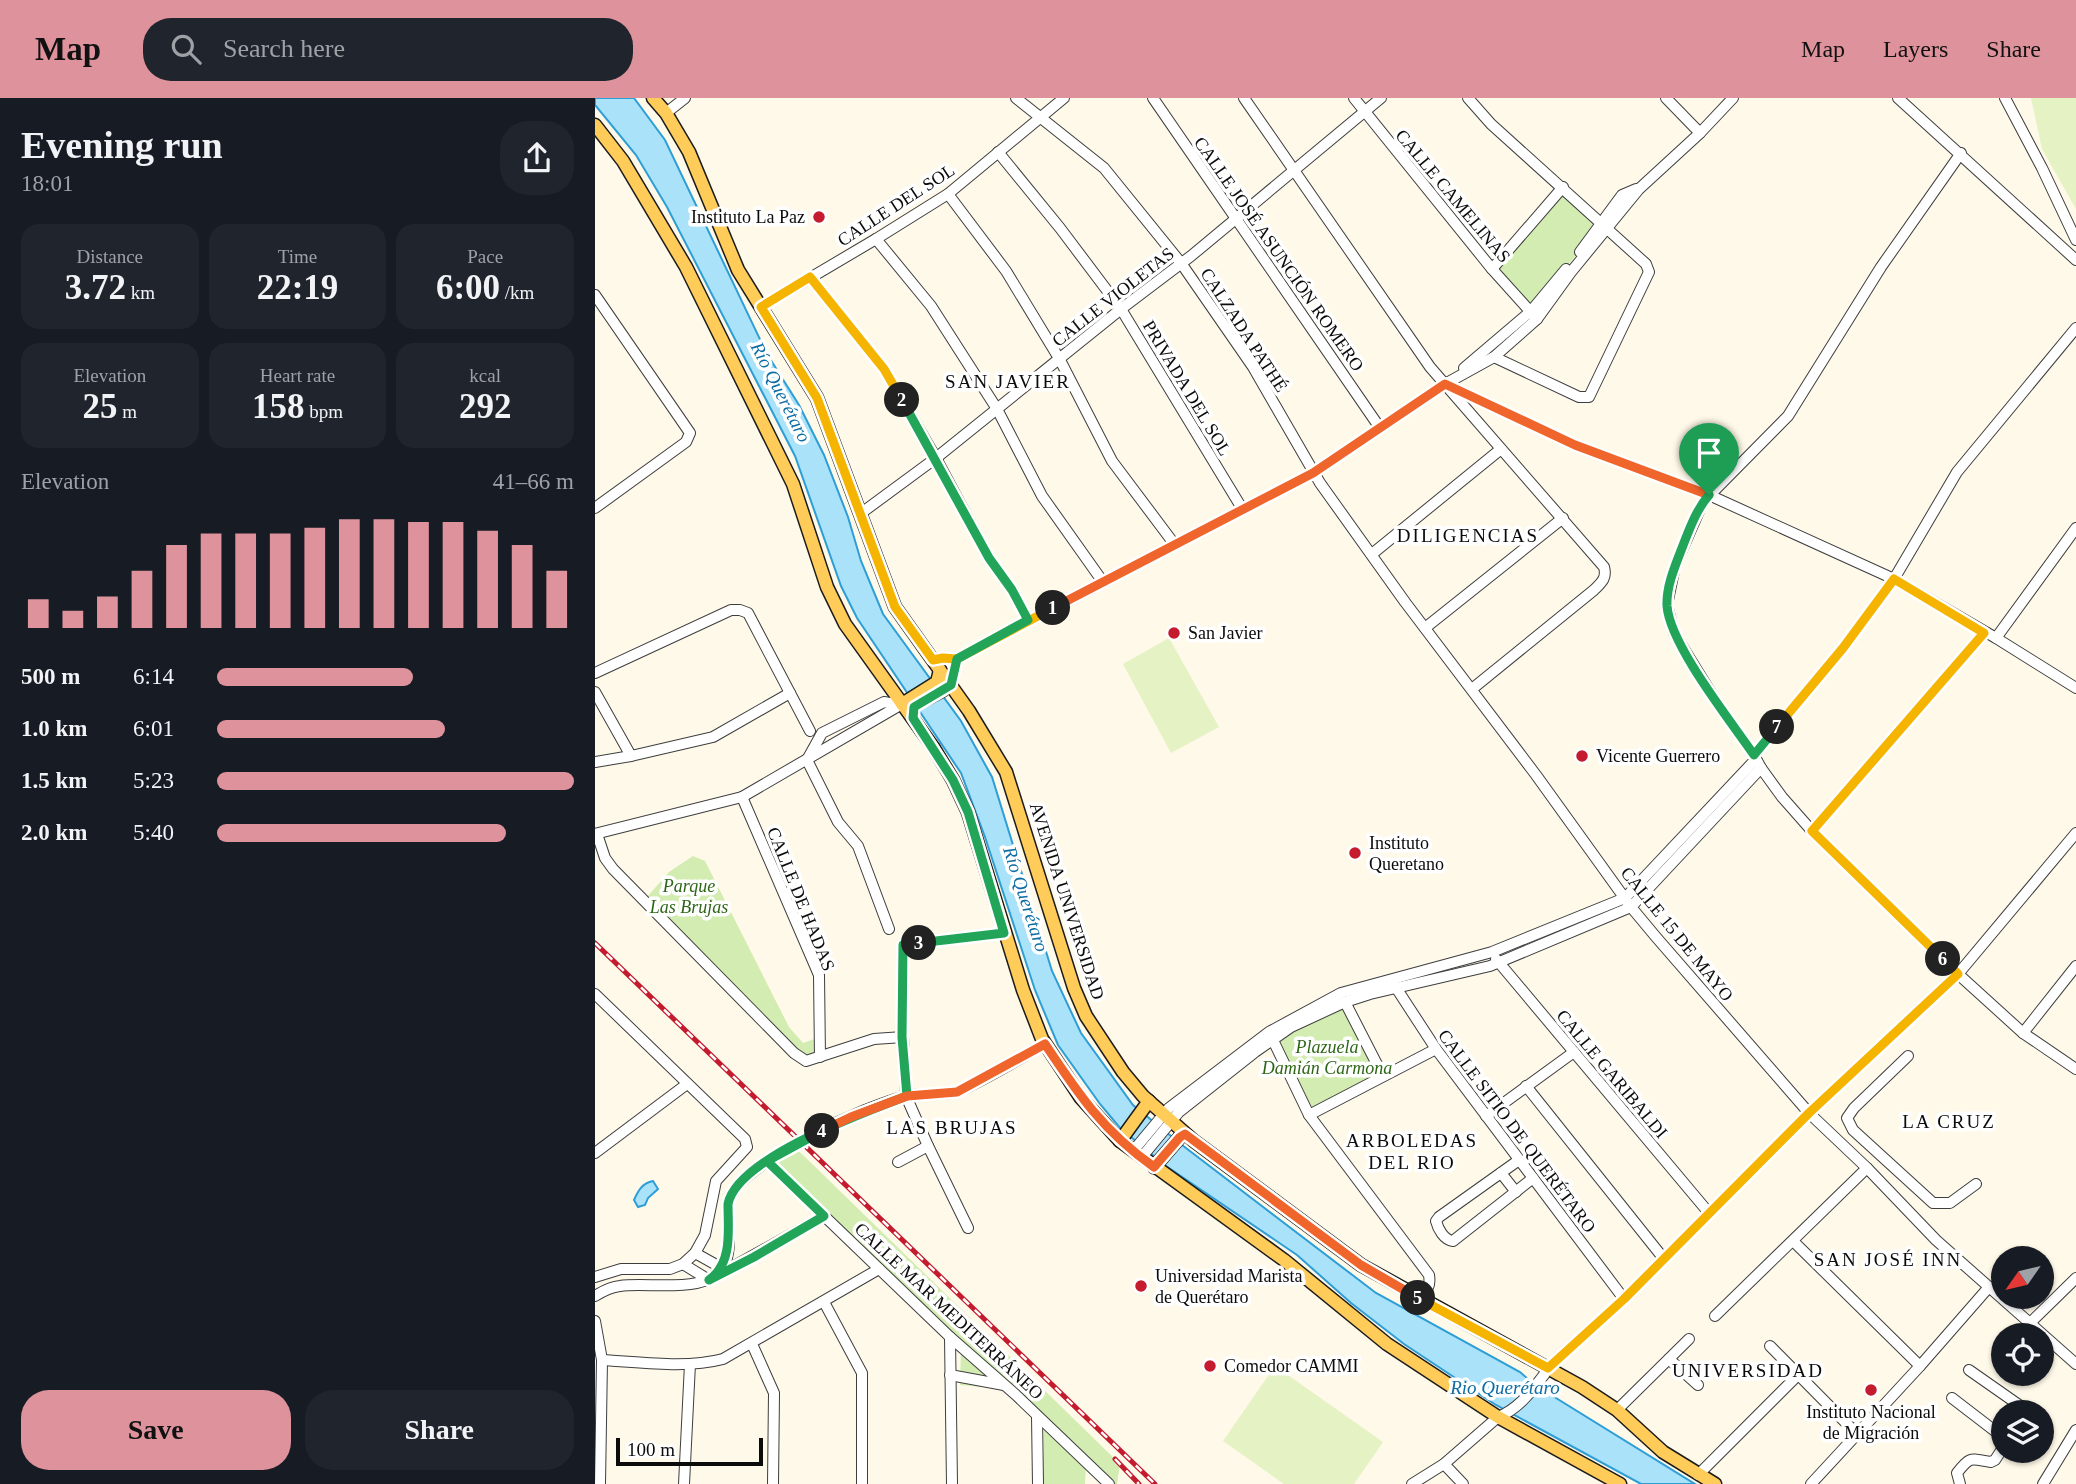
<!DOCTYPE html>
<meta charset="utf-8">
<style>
body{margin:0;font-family:Georgia,serif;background:#20242c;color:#f1f3f6;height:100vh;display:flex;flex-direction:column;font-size:26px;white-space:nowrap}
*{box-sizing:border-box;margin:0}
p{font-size:23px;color:#9ea1a6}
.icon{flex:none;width:38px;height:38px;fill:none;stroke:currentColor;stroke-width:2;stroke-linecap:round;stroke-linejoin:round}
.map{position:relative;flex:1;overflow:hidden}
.details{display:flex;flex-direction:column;background:#171b24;width:595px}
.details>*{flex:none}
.needle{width:46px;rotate:236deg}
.fabs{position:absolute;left:1396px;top:1148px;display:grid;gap:14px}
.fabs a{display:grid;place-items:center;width:63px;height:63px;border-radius:50%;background:#171b24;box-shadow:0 2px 5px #0004;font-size:35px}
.scale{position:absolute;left:21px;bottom:18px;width:147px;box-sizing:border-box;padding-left:7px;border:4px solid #0b0b0b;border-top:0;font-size:19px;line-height:24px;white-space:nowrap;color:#0b0b0b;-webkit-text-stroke:5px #fff;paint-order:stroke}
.pin{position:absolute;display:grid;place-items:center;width:60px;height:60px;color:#fff;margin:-72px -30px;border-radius:50% 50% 50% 0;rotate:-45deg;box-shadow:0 0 7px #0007}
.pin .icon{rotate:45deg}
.km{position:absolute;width:35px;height:35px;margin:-18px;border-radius:50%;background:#222;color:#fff;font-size:19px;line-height:35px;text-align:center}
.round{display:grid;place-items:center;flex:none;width:74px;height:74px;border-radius:28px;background:#20242c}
.head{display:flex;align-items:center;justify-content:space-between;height:119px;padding:0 21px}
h1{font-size:38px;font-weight:700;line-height:52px}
.figures{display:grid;grid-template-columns:repeat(3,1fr);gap:10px;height:119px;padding:7px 21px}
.figures div{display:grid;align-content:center;border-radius:18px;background:#20242c;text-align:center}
.figures b{font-size:35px;font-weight:700}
.figures small{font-size:19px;font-weight:400}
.figures p{font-size:19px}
.chart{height:196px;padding:14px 21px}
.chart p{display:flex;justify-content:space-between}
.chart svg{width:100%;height:126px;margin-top:7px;stroke:#dd929c;stroke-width:6}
.button{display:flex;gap:14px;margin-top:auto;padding:14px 21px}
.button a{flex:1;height:80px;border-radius:28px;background:#dd929c;color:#111;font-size:28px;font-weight:700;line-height:80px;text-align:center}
.button a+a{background:#20242c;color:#f1f3f6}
ul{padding:0 21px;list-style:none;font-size:23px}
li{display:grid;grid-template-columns:112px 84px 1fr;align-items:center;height:52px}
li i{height:18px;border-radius:9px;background:#dd929c}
header{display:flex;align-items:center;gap:42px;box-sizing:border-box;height:98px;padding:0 35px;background:#dd929c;color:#111}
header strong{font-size:33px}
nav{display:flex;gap:38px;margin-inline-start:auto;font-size:24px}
.search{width:490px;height:63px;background:#20242c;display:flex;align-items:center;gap:18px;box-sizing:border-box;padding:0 24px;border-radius:28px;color:#9ea1a6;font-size:26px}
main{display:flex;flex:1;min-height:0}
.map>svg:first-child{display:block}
.green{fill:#d3ecb1}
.pitch{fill:#e5f2c3}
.water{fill:#aae2fa;stroke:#2d9ed6;stroke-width:2}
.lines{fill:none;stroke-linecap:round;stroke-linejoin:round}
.minor-casing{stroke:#3e3e3e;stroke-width:12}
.major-casing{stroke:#1c1c1c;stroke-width:15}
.minor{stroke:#fff;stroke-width:10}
.major{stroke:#ffcb59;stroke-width:12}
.rail-casing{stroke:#c41b2f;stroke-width:5}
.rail{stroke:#fff;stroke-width:2.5;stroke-dasharray:8;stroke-linecap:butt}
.split-1-casing{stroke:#fff;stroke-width:14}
.split-2-casing{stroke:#fff;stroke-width:14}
.split-3-casing{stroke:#fff;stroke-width:14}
.split-4-casing{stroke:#fff;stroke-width:14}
.split-5-casing{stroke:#fff;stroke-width:14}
.split-6-casing{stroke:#fff;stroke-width:14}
.split-7-casing{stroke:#fff;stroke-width:14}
.split-8-casing{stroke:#fff;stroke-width:14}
.split-1{stroke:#f0652b;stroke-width:9}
.split-2{stroke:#f5b400;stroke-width:9}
.split-3{stroke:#22a559;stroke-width:9}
.split-4{stroke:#22a559;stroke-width:9}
.split-5{stroke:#f0652b;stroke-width:9}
.split-6{stroke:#f5b400;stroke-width:9}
.split-7{stroke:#f5b400;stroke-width:9}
.split-8{stroke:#22a559;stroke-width:9}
.poi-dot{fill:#c41b2f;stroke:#fff;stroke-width:2.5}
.labels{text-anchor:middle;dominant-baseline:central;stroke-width:7;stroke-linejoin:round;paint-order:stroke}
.street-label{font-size:18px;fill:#0b0b0b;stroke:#fff}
.poi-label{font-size:18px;fill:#0b0b0b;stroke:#fff;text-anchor:start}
.park-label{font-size:18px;font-style:italic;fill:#2e6618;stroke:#fff}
.neighbourhood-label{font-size:19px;letter-spacing:2px;fill:#0b0b0b;stroke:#fff}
.water-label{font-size:19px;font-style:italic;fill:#0d6da4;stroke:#fff}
</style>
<header>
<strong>Map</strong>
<div class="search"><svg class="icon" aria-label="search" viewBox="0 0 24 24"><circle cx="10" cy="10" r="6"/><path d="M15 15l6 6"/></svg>Search here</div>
<nav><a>Map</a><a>Layers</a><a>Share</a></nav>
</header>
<main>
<section class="details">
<div class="head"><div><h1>Evening run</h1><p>18:01</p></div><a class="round"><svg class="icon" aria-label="share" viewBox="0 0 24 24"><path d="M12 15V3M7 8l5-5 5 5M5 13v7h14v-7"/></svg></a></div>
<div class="figures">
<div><p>Distance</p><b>3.72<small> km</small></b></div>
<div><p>Time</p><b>22:19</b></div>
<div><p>Pace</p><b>6:00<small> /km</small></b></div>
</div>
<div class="figures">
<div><p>Elevation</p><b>25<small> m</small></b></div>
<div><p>Heart rate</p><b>158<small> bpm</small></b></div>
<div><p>kcal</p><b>292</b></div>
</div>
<div class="chart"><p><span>Elevation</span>41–66 m</p>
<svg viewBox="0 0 160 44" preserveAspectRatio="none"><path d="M5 44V34M15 44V38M25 44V33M35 44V24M45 44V15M55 44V11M65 44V11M75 44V11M85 44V9M95 44V6M105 44V6M115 44V7M125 44V7M135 44V10M145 44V15M155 44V24"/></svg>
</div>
<ul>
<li><b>500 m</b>6:14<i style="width:55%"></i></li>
<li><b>1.0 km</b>6:01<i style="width:64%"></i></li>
<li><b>1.5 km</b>5:23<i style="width:100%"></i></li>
<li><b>2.0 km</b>5:40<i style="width:81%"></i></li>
</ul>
<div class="button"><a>Save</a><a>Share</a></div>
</section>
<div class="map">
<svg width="1481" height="1386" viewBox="0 0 1481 1386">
<rect width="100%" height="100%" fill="#fff9e9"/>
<!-- green -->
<g class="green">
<polygon points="968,89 1007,125 936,213 897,171"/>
<polygon points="98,758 110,763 194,929 208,945 228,938 228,955 212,962 52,799 74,774"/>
<polygon points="748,910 782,977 716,1011 684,943 699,933"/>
<polygon points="192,1050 202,1052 208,1057 525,1366 522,1386 514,1386 491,1365 490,1386 448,1386 449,1324 172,1063"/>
<polygon points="366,1251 411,1291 365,1287"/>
</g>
<!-- pitch -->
<g class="pitch">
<polygon points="1436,0 1481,0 1481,111 1447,51"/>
<polygon points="574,540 624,629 576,655 528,566"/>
<polygon points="680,1268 788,1344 759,1386 689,1386 628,1343"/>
</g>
<!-- water -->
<g class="water">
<polygon points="0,0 39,0 70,42 172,256 204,307 229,357 253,419 266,463 288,516 366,623 397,679 457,873 486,935 538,1007 587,1047 781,1195 925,1274 940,1287 1100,1386 1046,1386 901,1307 809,1246 756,1205 702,1157 571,1068 525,1030 505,1006 463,947 440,892 390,739 366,675 262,520 246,488 200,358 72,109 41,57 0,7"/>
<path d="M58 1083 63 1091 53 1100 50 1107 43 1109 39 1102C43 1093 47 1085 58 1083Z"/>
</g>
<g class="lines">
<defs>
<g id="minor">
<polyline points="421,0 509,70 586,165 658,269 725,385 810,504 941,677 1036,809 1061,839 1214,1015 1272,1070 1341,1142 1481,1266"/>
<polyline points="558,0 785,330"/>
<path d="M649 0 835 269 1009 469C1012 480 1007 484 999 492L877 591"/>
<polyline points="759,0 897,171 942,221"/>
<polyline points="873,0 896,26 1051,166 1054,174 994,299 984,299 899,259"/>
<polyline points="1071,0 1105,35"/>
<polyline points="1303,0 1481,162"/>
<polyline points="1410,0 1447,70 1481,142"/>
<polyline points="71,15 90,0"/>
<polyline points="403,54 465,130 526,211 648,412"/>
<polyline points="1366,55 1286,169 1193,318 1108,404 1080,468 1072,507 1079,535 1124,608 1159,657 1166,670 1187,699 1217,733 1363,876 1428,935 1481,971"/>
<polyline points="353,96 411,173 465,262 517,363 580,447"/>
<polyline points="281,141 336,208 402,311 447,398 508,484"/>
<polyline points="985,154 1027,97 1041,91"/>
<polyline points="897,171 968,89"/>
<polyline points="215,179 289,271 341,360 394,460 417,492 433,522"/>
<polyline points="0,197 95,335 91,344 0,410"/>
<polyline points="166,209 281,141 353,96 469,0"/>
<polyline points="869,270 936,213 971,171"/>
<polyline points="854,288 980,347 1114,397 1299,481 1401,540 1481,590"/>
<polyline points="265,416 341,360 526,211 596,158 786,0"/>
<polyline points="777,456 906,351"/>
<polyline points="830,530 968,420"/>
<polyline points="1401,540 1481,430"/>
<polyline points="338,562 348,560 362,561"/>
<polyline points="0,575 136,512 145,512 153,515 215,633"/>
<polyline points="0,594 36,658"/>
<polyline points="1159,657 1248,550 1299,481 1362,374 1481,230"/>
<polyline points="212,662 227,635 289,604 319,609 348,594 356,587 362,561 369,557 718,375 850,286 899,259 942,221 976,174 1044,91 1105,35 1138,0"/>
<polyline points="212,662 243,724 263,748 294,831"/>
<polyline points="0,664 36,658 118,639 195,595"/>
<polyline points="147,699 224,877 225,959"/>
<polyline points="1217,733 1389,535"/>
<polyline points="0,736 147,699 307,606"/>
<polyline points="2,736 10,760 18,771 199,955 211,963 279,941 308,939"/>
<polyline points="901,861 1114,1115"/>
<polyline points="798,885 841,951 1029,1201"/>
<polyline points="0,896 150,1041 152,1049 121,1083 110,1137 100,1155 88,1166 75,1171 26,1171 0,1179"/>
<polyline points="750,904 788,978"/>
<polyline points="1428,935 1481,868"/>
<path d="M675 936 714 1017 834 1177C836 1189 832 1193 823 1200"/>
<polyline points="1313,958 1259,1010 1252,1020 1258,1032 1338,1105 1355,1105 1381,1086"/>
<polyline points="931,988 1069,1161"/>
<polyline points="714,1017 841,951"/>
<polyline points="891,1018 979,954"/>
<polyline points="538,1053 574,1010 674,934 746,895 897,854 1030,800 1161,661"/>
<polyline points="0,1055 92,986"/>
<polyline points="546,1060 584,1014 660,954 696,929 750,904 775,896 895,868 1036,809 1166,670"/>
<path d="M924 1062 844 1119 841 1123C843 1131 849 1142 858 1143L938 1080"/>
<polyline points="172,1063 355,1239 421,1297 514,1386"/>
<polyline points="303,1064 333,1048"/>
<polyline points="906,1075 921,1094"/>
<polyline points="373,1130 333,1048 311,998 308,939 308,847 409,835"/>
<polyline points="1198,1143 1325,1268"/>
<polyline points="100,1155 127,1170"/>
<polyline points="88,1166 114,1182 229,1118"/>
<path d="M0 1198C8 1193 15 1189 25 1188 54 1183 118 1199 131 1163 138 1143 130 1118 135 1098 156 1061 269 1008 311 998 328 994 348 999 364 993 394 980 422 962 450 946"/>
<polyline points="229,1204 267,1275 267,1386"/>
<polyline points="1120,1218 1272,1070"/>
<polyline points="0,1223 7,1262 5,1386"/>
<polyline points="1435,1225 1481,1180"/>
<polyline points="355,1239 357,1386"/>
<polyline points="157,1246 179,1295 178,1386"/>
<polyline points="1175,1248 1262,1336"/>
<polyline points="1074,1261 1103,1287"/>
<path d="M7 1262C46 1264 90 1271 128 1261L284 1171"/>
<polyline points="1374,1272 1434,1314"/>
<polyline points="355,1277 409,1287"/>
<polyline points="1357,1300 1409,1340"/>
<polyline points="1022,1312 1094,1241"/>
<polyline points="442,1318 443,1386"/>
<polyline points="849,1366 868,1386"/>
<polyline points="1103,1377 1204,1276"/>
<polyline points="89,1386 95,1266"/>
<path d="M817 1386 849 1366 903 1319C931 1308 944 1280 963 1260L1029 1201 1214 1015 1363 876 1481 735"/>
<polyline points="1216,1386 1325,1268 1394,1189"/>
<path d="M1365 1386 1362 1375C1376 1357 1376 1361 1396 1364L1400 1362 1409 1348"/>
<polyline points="1448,1386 1481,1332"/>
</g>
<g id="major">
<polyline points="58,0 71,15 94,54 143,172 222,300 300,509 374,613 411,674 479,890 491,918 528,974 548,998 599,1043 766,1167 987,1289 1022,1312 1068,1354 1120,1386"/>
<polyline points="0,27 28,63 91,169 198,386 232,489 250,526 338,649 358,682 373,714 428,892 447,941 486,1000 525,1043 689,1162 792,1246 903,1319 1025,1386"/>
<polyline points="307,606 342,584 345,572"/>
<polyline points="525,1043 554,1003"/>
<polyline points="559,1069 585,1039 590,1036"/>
</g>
</defs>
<!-- minor casing -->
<use href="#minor" class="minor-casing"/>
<!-- major casing -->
<use href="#major" class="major-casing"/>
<!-- minor -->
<use href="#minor" class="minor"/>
<!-- major -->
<use href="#major" class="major"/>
<defs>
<g id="rail">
<polyline points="0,845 560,1386"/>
<polyline points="520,1361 544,1386"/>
</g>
</defs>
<!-- rail casing -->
<use href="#rail" class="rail-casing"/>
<!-- rail -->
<use href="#rail" class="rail"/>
</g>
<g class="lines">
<defs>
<polyline id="split-1" points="458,510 718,375 850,286 980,347 1114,397"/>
<polyline id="split-2" points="307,302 289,271 215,179 166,209 222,300 300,509 338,562 348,560 362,561 458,510"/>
<polyline id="split-3" points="307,302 394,460 417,492 433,522 362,561 356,587 319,609 318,620 358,682 373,714 409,835 324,845"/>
<path id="split-4" d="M227 1033 172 1063 229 1118 159 1159 114 1182C138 1165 133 1132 133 1106 142 1060 270 1014 312 998L307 939 308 847 324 845"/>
<path id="split-5" d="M227 1033 256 1019 312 998 362 994 450 946C484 997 508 1033 559 1069L585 1039 590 1036 766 1167 823 1200"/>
<polyline id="split-6" points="823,1200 953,1270 1029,1201 1214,1015 1363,876 1348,861"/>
<polyline id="split-7" points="1182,629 1248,550 1299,481 1389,535 1217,733 1348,861"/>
<path id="split-8" d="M1114 397C1101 412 1094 432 1087 450 1080 468 1071 489 1072 508 1075 547 1135 622 1159 657L1182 629"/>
</defs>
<!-- split-1 casing -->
<use href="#split-1" class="split-1-casing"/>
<!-- split-2 casing -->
<use href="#split-2" class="split-2-casing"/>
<!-- split-3 casing -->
<use href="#split-3" class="split-3-casing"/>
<!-- split-4 casing -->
<use href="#split-4" class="split-4-casing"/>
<!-- split-5 casing -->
<use href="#split-5" class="split-5-casing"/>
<!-- split-6 casing -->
<use href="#split-6" class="split-6-casing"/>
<!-- split-7 casing -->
<use href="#split-7" class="split-7-casing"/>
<!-- split-8 casing -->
<use href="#split-8" class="split-8-casing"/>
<!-- split-1 -->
<use href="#split-1" class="split-1"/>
<!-- split-2 -->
<use href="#split-2" class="split-2"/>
<!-- split-3 -->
<use href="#split-3" class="split-3"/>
<!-- split-4 -->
<use href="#split-4" class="split-4"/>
<!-- split-5 -->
<use href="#split-5" class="split-5"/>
<!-- split-6 -->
<use href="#split-6" class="split-6"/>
<!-- split-7 -->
<use href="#split-7" class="split-7"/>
<!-- split-8 -->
<use href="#split-8" class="split-8"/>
</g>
<!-- markers -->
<g class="poi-dot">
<circle cx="224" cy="119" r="7"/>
<circle cx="579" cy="535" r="7"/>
<circle cx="987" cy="658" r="7"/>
<circle cx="760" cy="755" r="7"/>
<circle cx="546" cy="1188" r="7"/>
<circle cx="615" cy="1268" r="7"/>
<circle cx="1276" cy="1292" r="7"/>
</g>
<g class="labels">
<!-- street labels -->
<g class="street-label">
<text transform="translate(858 98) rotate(50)">CALLE CAMELINAS</text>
<text transform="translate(301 107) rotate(-33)">CALLE DEL SOL</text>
<text transform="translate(684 156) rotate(55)">CALLE JOSÉ ASUNCIÓN ROMERO</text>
<text transform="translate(518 199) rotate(-38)">CALLE VIOLETAS</text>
<text transform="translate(649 232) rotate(57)">CALZADA PATHÉ</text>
<text transform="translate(592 290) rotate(59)">PRIVADA DEL SOL</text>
<text transform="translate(206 801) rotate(68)">CALLE DE HADAS</text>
<text transform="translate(472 803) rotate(72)">AVENIDA UNIVERSIDAD</text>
<text transform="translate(1082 836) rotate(51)">CALLE 15 DE MAYO</text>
<text transform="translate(1017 976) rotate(50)">CALLE GARIBALDI</text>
<text transform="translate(922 1033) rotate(53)">CALLE SITIO DE QUERÉTARO</text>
<text transform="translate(354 1213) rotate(43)">CALLE MAR MEDITERRÁNEO</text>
</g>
<!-- poi labels -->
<g class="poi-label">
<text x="210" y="119" text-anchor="end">Instituto La Paz</text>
<text x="593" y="535">San Javier</text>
<text x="1001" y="658">Vicente Guerrero</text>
<text x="774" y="745">Instituto<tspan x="774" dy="21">Queretano</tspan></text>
<text x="560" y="1178">Universidad Marista<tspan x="560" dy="21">de Querétaro</tspan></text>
<text x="629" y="1268">Comedor CAMMI</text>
<text x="1276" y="1314" text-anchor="middle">Instituto Nacional<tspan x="1276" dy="21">de Migración</tspan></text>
</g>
<!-- park labels -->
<g class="park-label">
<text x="94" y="788">Parque<tspan x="94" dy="21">Las Brujas</tspan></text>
<text x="732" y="949">Plazuela<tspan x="732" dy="21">Damián Carmona</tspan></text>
</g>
<!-- neighbourhood labels -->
<g class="neighbourhood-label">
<text x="413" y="283">SAN JAVIER</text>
<text x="873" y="437">DILIGENCIAS</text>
<text x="1354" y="1023">LA CRUZ</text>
<text x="357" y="1029">LAS BRUJAS</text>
<text x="817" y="1042">ARBOLEDAS<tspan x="817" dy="22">DEL RIO</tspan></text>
<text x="1293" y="1161">SAN JOSÉ INN</text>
<text x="1153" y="1272">UNIVERSIDAD</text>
</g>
<!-- water labels -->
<g class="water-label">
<text transform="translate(186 294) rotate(63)">Río Querétaro</text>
<text transform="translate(431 801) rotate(72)">Río Querétaro</text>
<text x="910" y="1289">Rio Querétaro</text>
</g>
</g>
</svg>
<div class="fabs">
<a><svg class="needle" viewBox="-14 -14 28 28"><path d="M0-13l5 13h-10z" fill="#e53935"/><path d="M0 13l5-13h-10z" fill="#9ea1a6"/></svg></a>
<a><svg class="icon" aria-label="locate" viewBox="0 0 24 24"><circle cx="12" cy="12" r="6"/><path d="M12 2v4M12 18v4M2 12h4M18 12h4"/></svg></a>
<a><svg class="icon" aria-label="layers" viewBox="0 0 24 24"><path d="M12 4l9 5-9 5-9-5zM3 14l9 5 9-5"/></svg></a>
</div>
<div class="scale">100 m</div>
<div class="pin" style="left:1114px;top:397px;background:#1e9e55"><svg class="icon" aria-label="arrive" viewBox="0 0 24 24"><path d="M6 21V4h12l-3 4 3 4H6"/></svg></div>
<b class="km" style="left:458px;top:510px">1</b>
<b class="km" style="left:307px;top:302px">2</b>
<b class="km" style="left:324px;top:845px">3</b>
<b class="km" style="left:227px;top:1033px">4</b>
<b class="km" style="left:823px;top:1200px">5</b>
<b class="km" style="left:1348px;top:861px">6</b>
<b class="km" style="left:1182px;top:629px">7</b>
</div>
</main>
